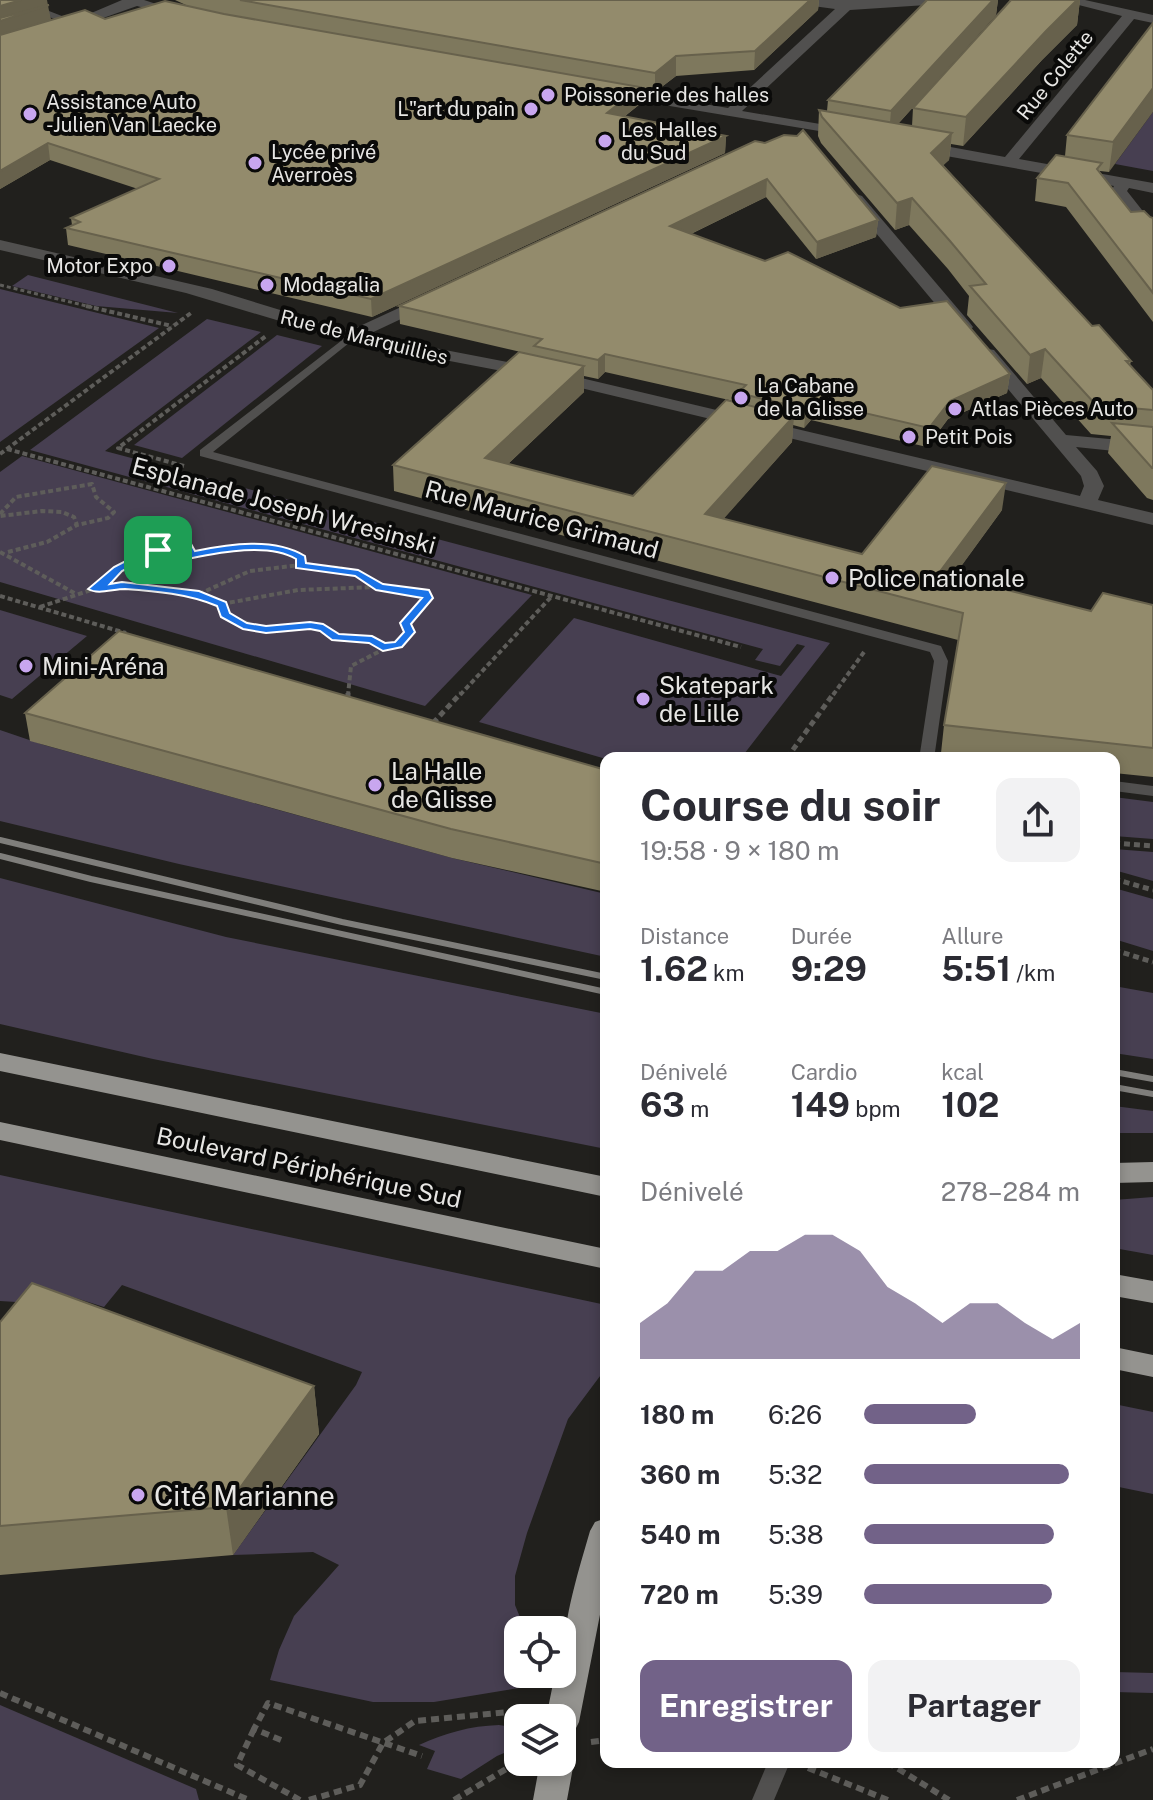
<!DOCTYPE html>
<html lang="fr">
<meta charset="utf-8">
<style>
body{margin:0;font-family:"Public Sans",sans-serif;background:#f2f2f3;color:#2b2b33;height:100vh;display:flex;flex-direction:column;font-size:30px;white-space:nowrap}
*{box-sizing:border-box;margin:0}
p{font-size:26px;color:#7c7c81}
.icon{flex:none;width:44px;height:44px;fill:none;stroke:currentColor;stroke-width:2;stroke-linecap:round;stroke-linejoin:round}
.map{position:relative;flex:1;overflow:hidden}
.panel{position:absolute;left:600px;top:752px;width:520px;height:1016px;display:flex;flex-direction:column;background:#fff;border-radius:16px;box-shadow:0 4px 12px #0003}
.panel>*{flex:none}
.fabs{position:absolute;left:504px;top:1616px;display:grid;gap:16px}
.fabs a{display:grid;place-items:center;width:72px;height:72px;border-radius:16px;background:#fff;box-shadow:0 4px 12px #0003;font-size:40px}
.pin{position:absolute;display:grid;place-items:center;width:68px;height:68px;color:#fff;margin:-34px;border-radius:16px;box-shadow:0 4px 12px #0006}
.round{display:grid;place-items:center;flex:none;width:84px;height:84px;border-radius:16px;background:#f2f2f3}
.summary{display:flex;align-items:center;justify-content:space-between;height:136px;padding:0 40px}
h1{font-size:44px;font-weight:700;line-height:60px}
.stats{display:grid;grid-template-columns:repeat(3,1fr);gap:12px;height:136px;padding:8px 40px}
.stats div{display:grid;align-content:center}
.stats b{font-size:34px;font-weight:700}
.stats small{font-size:22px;font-weight:400}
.stats p{font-size:22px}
.chart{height:224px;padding:16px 40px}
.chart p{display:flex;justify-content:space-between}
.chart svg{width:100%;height:144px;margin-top:8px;fill:#726288;opacity:.7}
.button{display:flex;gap:16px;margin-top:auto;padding:16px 40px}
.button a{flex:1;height:92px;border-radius:16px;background:#726288;color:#fff;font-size:32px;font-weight:700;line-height:92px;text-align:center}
.button a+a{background:#f2f2f3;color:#2b2b33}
ul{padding:0 40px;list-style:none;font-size:26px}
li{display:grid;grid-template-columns:128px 96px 1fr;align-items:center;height:60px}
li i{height:20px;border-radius:10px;background:#726288}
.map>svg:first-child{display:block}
.green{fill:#473f51}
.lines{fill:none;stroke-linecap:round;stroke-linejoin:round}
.path-far3{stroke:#5e5d5a;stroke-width:3;stroke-dasharray:4 3;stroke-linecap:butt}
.path-far2{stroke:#5e5d5a;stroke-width:4;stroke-dasharray:5 3;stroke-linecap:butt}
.path-far1{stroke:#5e5d5a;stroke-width:5;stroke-dasharray:6 4;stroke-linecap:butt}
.path{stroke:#5e5d5a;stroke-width:6;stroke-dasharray:8 5;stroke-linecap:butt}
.lane{fill:#51504f;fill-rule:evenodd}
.street{fill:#51504f;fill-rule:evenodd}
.highway{fill:#94938f;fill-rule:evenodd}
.rail{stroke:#7f7e7b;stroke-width:6}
.wall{fill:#7e785d;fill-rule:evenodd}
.shaded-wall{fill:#67614c}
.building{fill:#938b6c;stroke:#67614c;stroke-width:2}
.route{fill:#1a73e8;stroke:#fff;stroke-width:2;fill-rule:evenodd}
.poi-dot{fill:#c8a6ef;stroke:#0a0a09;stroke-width:3}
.labels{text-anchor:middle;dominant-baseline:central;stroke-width:8;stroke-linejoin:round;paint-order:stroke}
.far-street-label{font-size:20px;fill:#e7e6e4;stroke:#0a0a09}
.far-poi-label{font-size:20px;fill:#e7e6e4;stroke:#0a0a09;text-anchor:start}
.street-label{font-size:24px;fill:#e7e6e4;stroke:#0a0a09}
.poi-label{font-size:24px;fill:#e7e6e4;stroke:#0a0a09;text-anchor:start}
.near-poi-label{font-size:28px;fill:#e7e6e4;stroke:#0a0a09;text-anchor:start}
</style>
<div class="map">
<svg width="1153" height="1800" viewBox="0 0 1153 1800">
<rect width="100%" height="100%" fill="#21201d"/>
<!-- green -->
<g class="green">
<polygon points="1153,112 1153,171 1115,164"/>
<polygon points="28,275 178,313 96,306 12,286"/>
<polygon points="0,289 159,328 0,442"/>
<polygon points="207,319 261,332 105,451 830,643 741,758 606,759 479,722 574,618 781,676 805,646 797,644 780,666 755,660 763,649 30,450"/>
<polygon points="277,335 322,346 182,458 134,445"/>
<polygon points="22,456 532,595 425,706 0,582 0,472"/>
<polygon points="0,610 87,636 12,699 0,695"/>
<polygon points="0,730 44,745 452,858 606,894 606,957 179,864 0,821"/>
<polygon points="1114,797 1153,802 1153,839 1114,836"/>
<polygon points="1114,849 1153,852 1153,881 1114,870"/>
<polygon points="0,878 226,937 606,1014 606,1149 153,1059 0,1024"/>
<polygon points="1114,888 1153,899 1153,951 1114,939"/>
<polygon points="1114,986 1153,993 1153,1059 1114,1053"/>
<polygon points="1114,1106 1153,1111 1153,1133 1114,1133"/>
<polygon points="0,1175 606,1305 606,1368 568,1419 527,1533 515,1576 515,1605 524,1627 524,1630 518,1630 519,1688 434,1702 373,1702 270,1680 279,1650 294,1616 339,1565 313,1552 233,1555 356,1385 362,1372 122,1285 104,1307 44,1288 33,1303 0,1301"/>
<polygon points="1153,1197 1153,1255 1114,1248 1114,1200"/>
<polygon points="1114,1404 1153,1412 1153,1494 1114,1486"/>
<polygon points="1114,1672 1153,1673 1153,1693 1114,1692"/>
<polygon points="0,1705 196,1789 199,1800 0,1800"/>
<path d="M499 1725 518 1728 516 1748 497 1756 461 1779 427 1769 435 1751 419 1745C445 1733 470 1726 499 1725Z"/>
</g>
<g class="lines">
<!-- path-far3 -->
<polyline class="path-far3" points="0,285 95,308"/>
<!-- path-far2 -->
<g class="path-far2">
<polyline points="86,306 172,326"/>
<polyline points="7,449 741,647"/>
<polyline points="0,454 191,313"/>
<polyline points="184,466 118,448 266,336"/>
<polyline points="0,514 16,497 92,484 96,497 114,512 108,518 77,525 74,517 62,512 42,511 0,516"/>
<polyline points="158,550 187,556"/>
<polyline points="0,552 76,594"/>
<polyline points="8,552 47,542 77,525"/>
<path d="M96 589C140 585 181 589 222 604L225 615 259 627H316L341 638 367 641 383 647"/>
<polyline points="199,594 250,571 300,565"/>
<polyline points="0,596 126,633"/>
<polyline points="222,604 298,590 375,587"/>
<path d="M40 607 94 589 111 578 118 569 174 539 187 544 190 550 187 556C229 553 259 535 301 558L300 565 340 568 358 573 380 587 425 593 428 598 406 623 410 632 390 646 351 666 348 695"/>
<polyline points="460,695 552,596"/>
<polyline points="833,695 864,652"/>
</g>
<!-- path-far1 -->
<g class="path-far1">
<polyline points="348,698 348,693"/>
<polyline points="433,723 461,693"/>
<polyline points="787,758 834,693"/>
<polyline points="1114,843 1153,846"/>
<polyline points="1114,879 1153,890"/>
<polyline points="1114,950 1153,962"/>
</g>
<!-- path -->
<g class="path">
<polyline points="0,1693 249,1800"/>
<polyline points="254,1729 237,1765 300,1800"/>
<polyline points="281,1740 254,1729 268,1703 422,1756"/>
<polyline points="591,1742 606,1740"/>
<polyline points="887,1762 949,1800"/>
<polyline points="808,1768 888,1800"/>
<polyline points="309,1800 360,1785 383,1743 415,1721 529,1710"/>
<polyline points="454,1800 518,1762"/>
<polyline points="1017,1800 1153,1749"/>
</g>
<!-- lane -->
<g class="lane">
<polygon points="49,11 80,23 75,26 49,17 0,31 0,25"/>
<polygon points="350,334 354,335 354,339 213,452 941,646 948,661 935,752 941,758 924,758 920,753 934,661 930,652 200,456 200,450"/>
<polygon points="1114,781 1153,786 1153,796 1114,791"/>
<polygon points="768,1762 790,1762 774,1800 752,1800"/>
</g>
<!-- street -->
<g class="street">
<polygon points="122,0 144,0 187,14 180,18 137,6 75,28 63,25"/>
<polygon points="791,0 949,0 942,4 850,10 742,111 850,129 858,134 855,137 610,96 603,92 610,88 728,108 835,9 798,4"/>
<polygon points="1059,0 1085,0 1153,15 1153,23 1134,19 1019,159 1153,183 1153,193 1129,188 1127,191 1153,224 1153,240 1147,238 1113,194 1111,191 1114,186 918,151 910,146 918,141 1005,157 1122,16"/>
<polygon points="856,194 862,196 970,323 973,327 970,331 958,331 850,202 850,196"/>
<polygon points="0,240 212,289 349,331 427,295 436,300 433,304 367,335 539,368 1080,496 1084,486 1081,476 982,358 979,354 988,349 994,350 1066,435 1153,443 1153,455 1076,447 1097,471 1104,486 1098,500 1153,513 1153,525 539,378 350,342 186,293 0,250"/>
</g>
<!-- highway -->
<g class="highway">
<polygon points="0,1053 606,1177 606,1197 0,1071"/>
<polygon points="0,1122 606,1249 606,1269 0,1140"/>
<polygon points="1153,1162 1153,1182 1114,1183 1114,1163"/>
<polygon points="1114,1274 1153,1281 1153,1303 1114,1296"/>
<polygon points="1114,1347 1153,1355 1153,1377 1114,1369"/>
<path d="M606 1518V1584L579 1722 574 1732 562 1737V1718H546L555 1674H562C562 1624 576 1579 590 1531L595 1522Z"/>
<polygon points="562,1749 569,1751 574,1762 567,1800 533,1800 540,1762 562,1762"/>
</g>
<!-- rail -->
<g class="rail">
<polyline points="0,840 342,922 606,977"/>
<polyline points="0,856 91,879 606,992"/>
<polyline points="1114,1072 1153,1079"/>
<polyline points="1114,1087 1153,1094"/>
</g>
</g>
<!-- wall -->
<g class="wall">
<polygon points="0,0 47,6 51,20 105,19 188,6 175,0 819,0 818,10 754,70 676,76 655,92 640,89 640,104 624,117 726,136 725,153 372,317 68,245 66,228 72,225 71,218 138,189 50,160 0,189"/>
<polygon points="927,0 998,0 996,15 898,124 912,126 913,108 1011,0 1080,0 1077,25 1042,60 963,146 951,144 949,160 943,165 1092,326 1131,361 1130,365 1153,390 1153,500 1147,498 1108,453 1111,436 1091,434 1041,378 1027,384 967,315 969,296 948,269 909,225 895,230 821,143 818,136 819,110 827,111 828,100"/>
<polygon points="1153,23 1109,172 1100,171 1100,172 1131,212 1153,218 1153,322 1066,207 1035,201 1037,178 1065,156 1067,135"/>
<path d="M755 141 878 220 876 237 816 259 766 197 691 234 1010 374 1007 393 948 419 927 447 811 420 804 428 793 425 792 442 723 519 862 554 1002 510 953 577 1091 611 1153 605V777L1114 773V758H982L941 753 944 725 958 640 394 491 393 465 525 353 400 324 399 306ZM605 372 738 402 633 496 508 464 584 392V376L598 379Z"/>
<polygon points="25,713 606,770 606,892 452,858 30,741"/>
<polygon points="0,1322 314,1386 319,1434 233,1555 0,1575"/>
</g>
<!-- shaded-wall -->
<g class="shaded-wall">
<polygon points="21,0 47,0 51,21 0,38 0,6"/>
<polygon points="810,0 819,0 818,10 754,70 755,51"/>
<polygon points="993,0 998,0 996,15 889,134 891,111"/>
<polygon points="1077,0 1080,0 1077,25 1042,60 963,146 966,117 1046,31"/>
<polygon points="676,56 676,76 655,92 655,73"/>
<polygon points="640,87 640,104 607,130 607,113"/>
<polygon points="1153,88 1153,112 1109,172 1113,142"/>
<polygon points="952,133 949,160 929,179 931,153"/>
<polygon points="726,136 725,153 372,317 371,299"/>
<polygon points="48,143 50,160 0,189 0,171"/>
<polygon points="767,179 766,197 670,244 670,226"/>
<polygon points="912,198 909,225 895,230 897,203"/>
<polygon points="878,220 876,237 816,259 817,242"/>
<polygon points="1045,349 1041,378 1027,384 1030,355"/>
<polygon points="605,354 605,372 598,379 598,360"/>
<polygon points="584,366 584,392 486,485 485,458"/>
<polygon points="1010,374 1007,393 948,419 927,447 929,428 950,401"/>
<polygon points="813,401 811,420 804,428 806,409"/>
<polygon points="794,416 792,442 704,541 705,514"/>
<polygon points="1006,483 1002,510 936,601 939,573"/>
<polygon points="314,1386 319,1434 233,1555 226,1507"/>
</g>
<!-- building -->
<g class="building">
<polygon points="0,0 21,0 0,6"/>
<polygon points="240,0 810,0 755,51 676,56 655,73"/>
<polygon points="927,0 993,0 891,111 828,100"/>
<polygon points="1011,0 1077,0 1046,31 966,117 913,108"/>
<polygon points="165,1 224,14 640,87 607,113 726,136 371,299 66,228 80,222 71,218 159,179 48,143 0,171 0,35 85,10 105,19"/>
<polygon points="49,5 0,21 0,18"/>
<polygon points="1153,23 1153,88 1113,142 1067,135"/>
<polygon points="819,110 952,133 931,153 1092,326 1099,325 1131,361 1126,361 1153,390 1153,410 1096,405 1045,349 1030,355 970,286 986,284 950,241 912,198 897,203 822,117"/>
<polygon points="803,130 878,220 817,242 767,179 670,226 765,261 788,252 900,308 947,301 1010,374 950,401 929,428 813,401 806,409 738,393 746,385 605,354 598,360 534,346 542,339 399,306 755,141 765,143 784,135 797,136"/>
<polygon points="1056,155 1102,163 1097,169 1131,212 1144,211 1150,217 1153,218 1153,293 1068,183 1037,178"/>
<polygon points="519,352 584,366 485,458 633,496 726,400 794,416 705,514 862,554 932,466 1006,483 939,573 1091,611 1103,593 1153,605 1153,748 944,725 963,613 393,465"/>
<polygon points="1112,423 1153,427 1153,468 1152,468"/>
<polygon points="119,631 606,770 606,864 451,829 25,713"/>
<polygon points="32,1283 314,1386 226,1507 0,1526 0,1322"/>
</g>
<!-- route -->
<path class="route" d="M174 536 190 542 195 551C229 544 274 537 305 556L306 563 358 570 383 584 429 590 433 598 411 624 415 632 402 647 383 651 369 643 332 640 320 631 310 629 266 633 243 629 221 617 217 606C189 594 155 591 125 589 113 589 98 595 88 589L114 567ZM175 544 185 550 182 556 187 559C217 553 268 542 296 559V568L355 576 376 590 422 598 400 623 404 632 395 642 385 643 372 636 339 634 323 624 310 622 266 626 247 623 230 613 226 602 199 591 122 582 110 584 122 571Z"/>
<!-- markers -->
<g class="poi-dot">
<circle cx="548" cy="95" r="8"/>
<circle cx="531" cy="109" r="8"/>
<circle cx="30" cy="114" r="8"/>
<circle cx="605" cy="141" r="8"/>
<circle cx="255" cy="163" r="8"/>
<circle cx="169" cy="266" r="8"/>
<circle cx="267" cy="285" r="8"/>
<circle cx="741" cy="398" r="8"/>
<circle cx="955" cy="409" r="8"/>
<circle cx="909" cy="437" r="8"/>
<circle cx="832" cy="578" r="8"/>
<circle cx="26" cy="666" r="8"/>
<circle cx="643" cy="699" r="8"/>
<circle cx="375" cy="785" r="8"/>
<circle cx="138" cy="1495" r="8"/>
</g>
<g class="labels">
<!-- far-street labels -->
<g class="far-street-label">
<text transform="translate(1055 75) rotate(-51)">Rue Colette</text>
<text transform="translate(364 337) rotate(14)">Rue de Marquillies</text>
</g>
<!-- far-poi labels -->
<g class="far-poi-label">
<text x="564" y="95">Poissonerie des halles</text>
<text x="46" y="102">Assistance Auto<tspan x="46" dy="23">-Julien Van Laecke</tspan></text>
<text x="515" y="109" text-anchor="end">L"art du pain</text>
<text x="621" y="130">Les Halles<tspan x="621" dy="23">du Sud</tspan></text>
<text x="271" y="152">Lycée privé<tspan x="271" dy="23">Averroès</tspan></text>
<text x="153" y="266" text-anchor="end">Motor Expo</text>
<text x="283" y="285">Modagalia</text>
<text x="757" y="386">La Cabane<tspan x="757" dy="23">de la Glisse</tspan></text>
<text x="971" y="409">Atlas Pièces Auto</text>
<text x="925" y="437">Petit Pois</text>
</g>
<!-- street labels -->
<g class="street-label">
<text transform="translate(284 505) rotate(15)">Esplanade Joseph Wresinski</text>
<text transform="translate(542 519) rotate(15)">Rue Maurice Grimaud</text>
<text transform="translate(309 1167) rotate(12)">Boulevard Périphérique Sud</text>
</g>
<!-- poi labels -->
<g class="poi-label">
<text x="848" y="578">Police nationale</text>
<text x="42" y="666">Mini-Aréna</text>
<text x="659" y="685">Skatepark<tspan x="659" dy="28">de Lille</tspan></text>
<text x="391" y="771">La Halle<tspan x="391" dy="28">de Glisse</tspan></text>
</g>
<!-- near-poi labels -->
<g class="near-poi-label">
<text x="154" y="1495">Cité Marianne</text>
</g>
</g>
</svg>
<div class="fabs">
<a><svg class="icon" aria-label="locate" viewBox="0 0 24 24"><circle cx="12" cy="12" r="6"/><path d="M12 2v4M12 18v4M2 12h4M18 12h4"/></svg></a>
<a><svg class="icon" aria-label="layers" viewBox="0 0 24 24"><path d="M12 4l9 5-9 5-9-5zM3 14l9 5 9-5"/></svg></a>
</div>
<div class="pin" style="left:158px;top:550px;background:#1e9e55"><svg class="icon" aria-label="arrive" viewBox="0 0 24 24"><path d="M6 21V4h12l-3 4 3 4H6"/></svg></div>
<section class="panel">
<div class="summary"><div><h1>Course du soir</h1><p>19:58 · 9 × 180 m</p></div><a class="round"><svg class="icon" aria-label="share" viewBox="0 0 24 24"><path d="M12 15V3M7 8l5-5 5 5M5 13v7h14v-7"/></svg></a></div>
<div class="stats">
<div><p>Distance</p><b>1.62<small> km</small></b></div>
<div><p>Durée</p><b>9:29</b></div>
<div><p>Allure</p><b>5:51<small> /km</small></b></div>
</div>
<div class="stats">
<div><p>Dénivelé</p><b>63<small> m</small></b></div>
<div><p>Cardio</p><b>149<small> bpm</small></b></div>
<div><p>kcal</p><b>102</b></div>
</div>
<div class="chart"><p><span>Dénivelé</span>278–284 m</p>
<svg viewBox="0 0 160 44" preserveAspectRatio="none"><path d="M0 44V33L10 27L20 17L30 17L40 11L50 11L60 6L70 6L80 11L90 22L100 27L110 33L120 27L130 27L140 33L150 38L160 33V44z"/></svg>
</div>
<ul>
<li><b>180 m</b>6:26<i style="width:52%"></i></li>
<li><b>360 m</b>5:32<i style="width:95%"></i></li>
<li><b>540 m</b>5:38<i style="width:88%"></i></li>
<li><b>720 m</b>5:39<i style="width:87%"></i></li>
</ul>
<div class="button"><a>Enregistrer</a><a>Partager</a></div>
</section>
</div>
